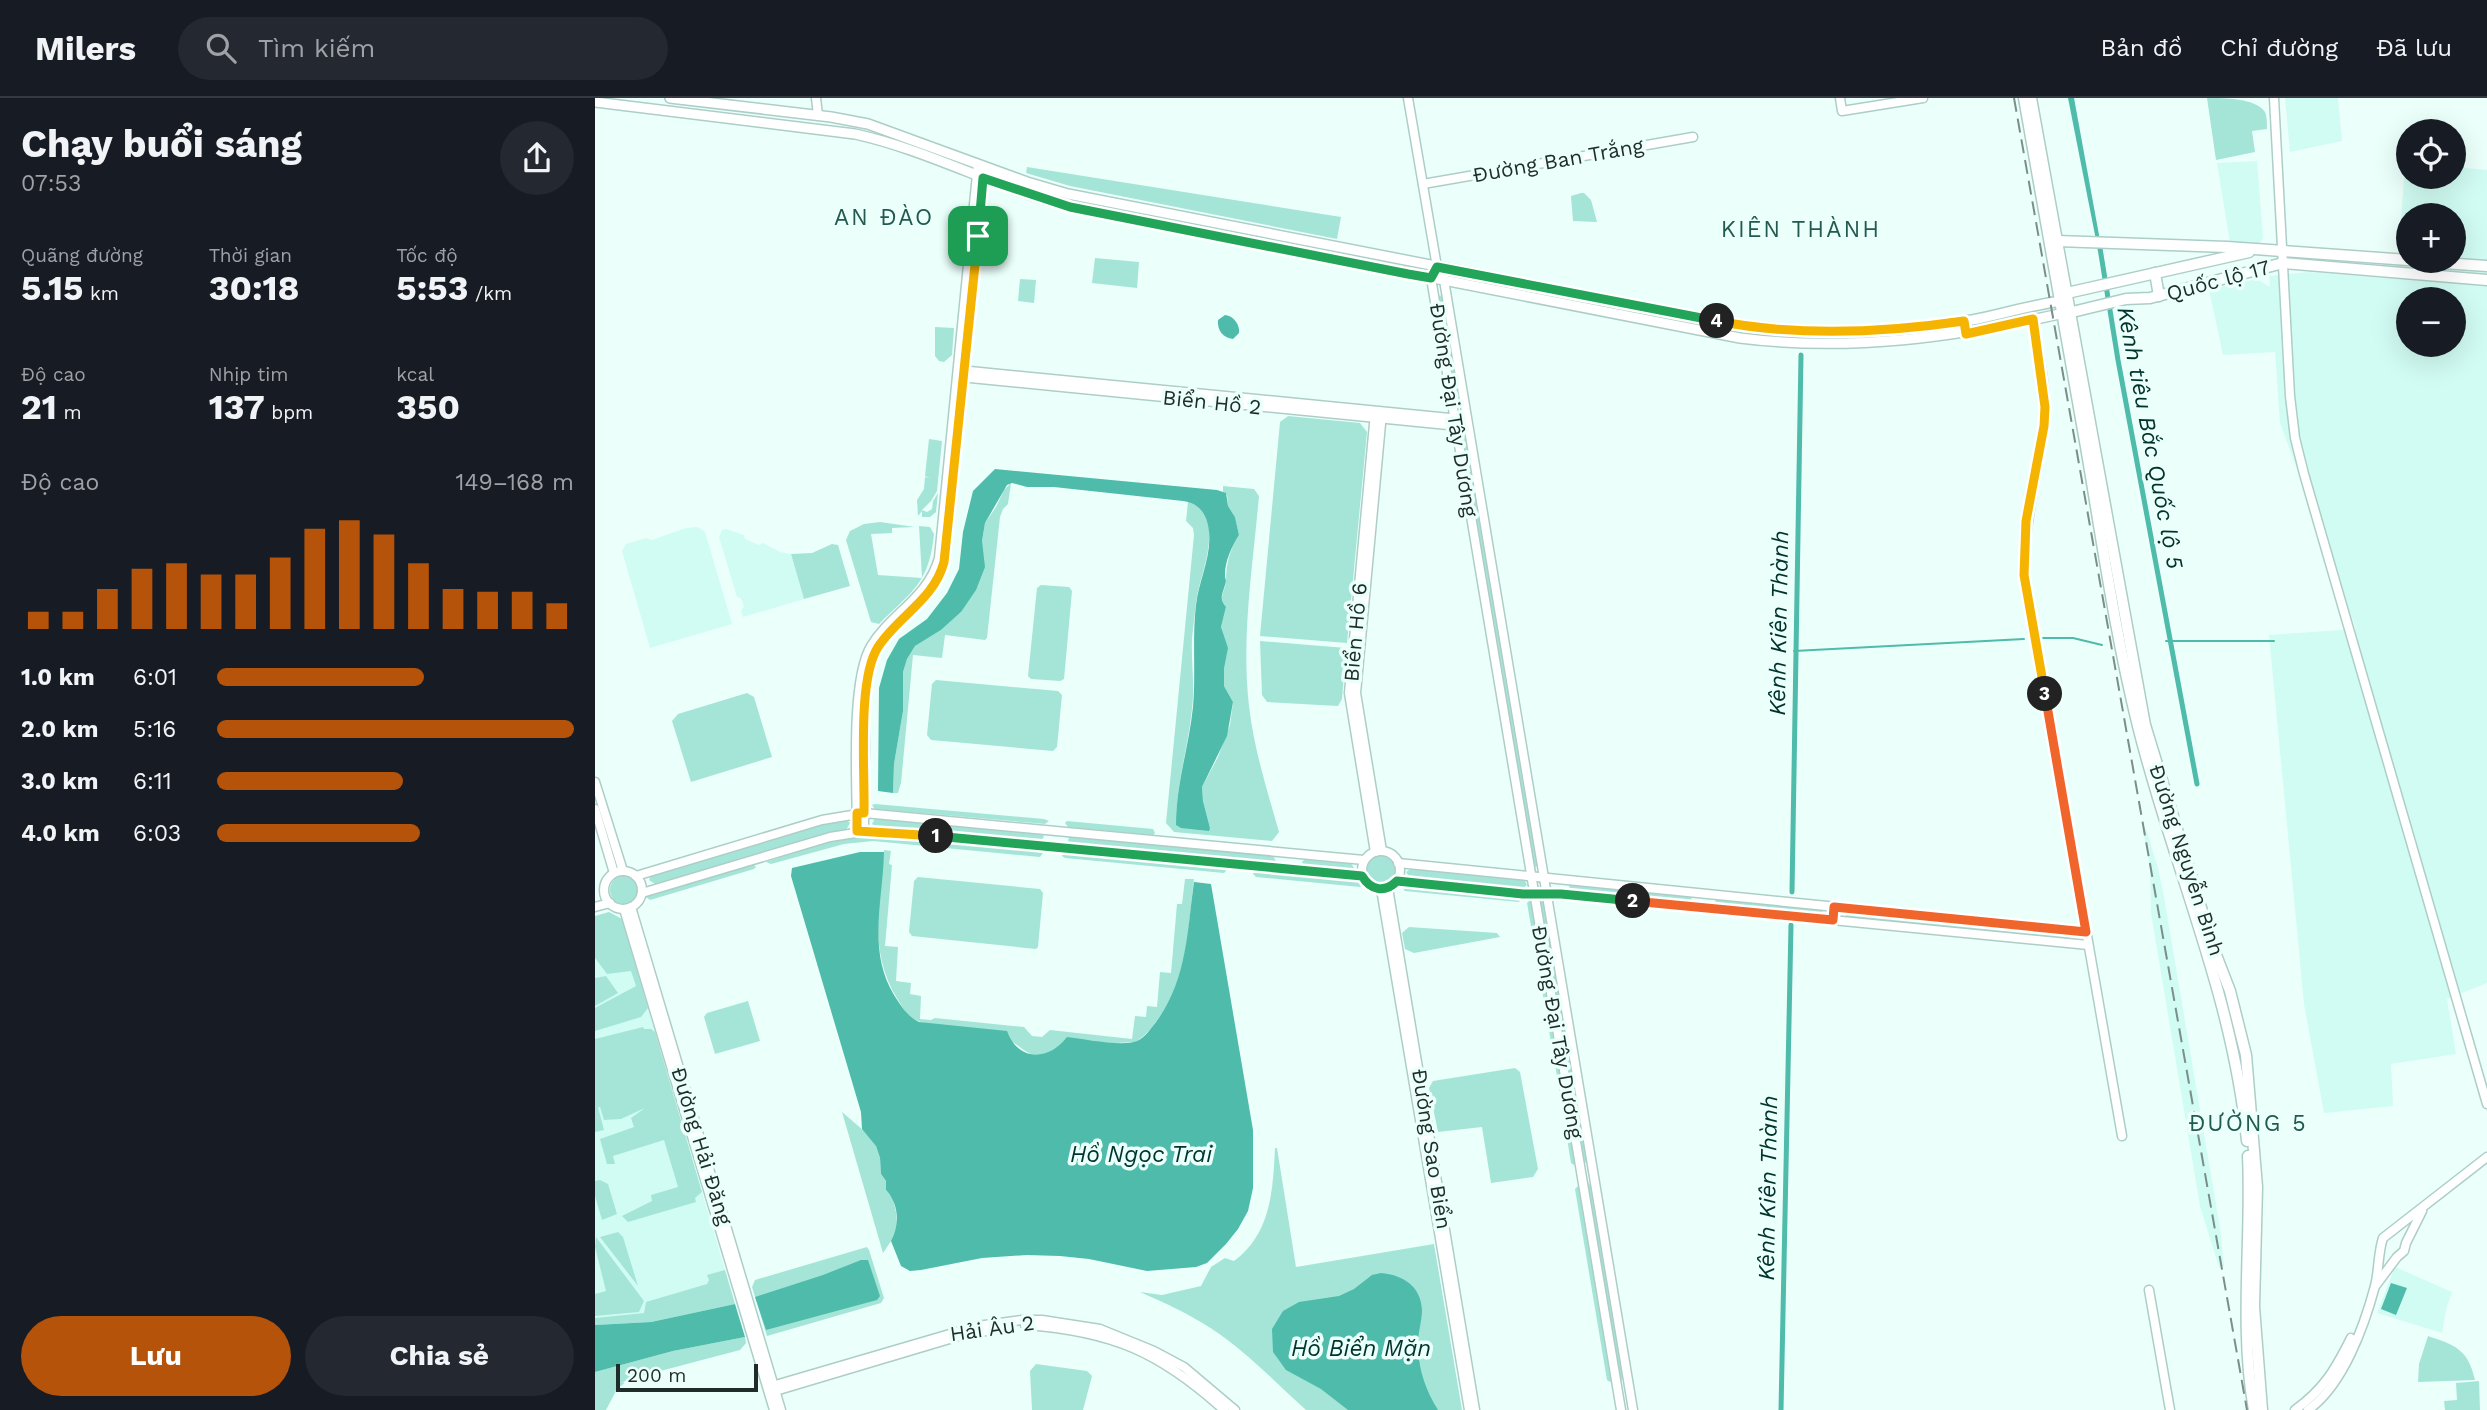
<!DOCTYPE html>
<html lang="vi">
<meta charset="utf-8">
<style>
body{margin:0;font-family:"Work Sans",sans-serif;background:#242831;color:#f1f3f6;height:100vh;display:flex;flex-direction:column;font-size:26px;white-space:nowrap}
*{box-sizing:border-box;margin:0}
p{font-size:23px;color:#9ea1a6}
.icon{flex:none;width:38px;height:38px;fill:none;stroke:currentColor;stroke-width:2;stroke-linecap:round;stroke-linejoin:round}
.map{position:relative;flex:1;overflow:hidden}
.side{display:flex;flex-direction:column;background:#171b24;width:595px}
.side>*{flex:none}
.controls{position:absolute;left:1801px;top:21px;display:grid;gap:14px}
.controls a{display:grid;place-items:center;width:70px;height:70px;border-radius:50%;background:#171b24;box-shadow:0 7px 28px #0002;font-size:35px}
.scale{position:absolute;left:21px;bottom:18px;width:142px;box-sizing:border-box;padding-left:7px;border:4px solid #1f2c2a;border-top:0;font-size:19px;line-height:24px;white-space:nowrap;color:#1f2c2a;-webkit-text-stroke:5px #ebfffb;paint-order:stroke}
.pin{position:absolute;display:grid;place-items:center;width:60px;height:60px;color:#fff;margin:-30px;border-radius:14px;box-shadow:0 4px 10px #0006}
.km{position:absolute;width:35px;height:35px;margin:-18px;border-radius:50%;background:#222;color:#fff;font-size:19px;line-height:35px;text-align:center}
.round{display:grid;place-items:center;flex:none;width:74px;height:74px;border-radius:37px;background:#242831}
.headline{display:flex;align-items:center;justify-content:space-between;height:119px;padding:0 21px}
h1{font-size:38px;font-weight:700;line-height:52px}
.figures{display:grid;grid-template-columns:repeat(3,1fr);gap:10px;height:119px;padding:7px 21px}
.figures div{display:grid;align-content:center}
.figures b{font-size:35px;font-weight:700}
.figures small{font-size:19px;font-weight:400}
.figures p{font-size:19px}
.chart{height:196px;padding:14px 21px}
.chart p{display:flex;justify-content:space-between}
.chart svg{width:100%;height:126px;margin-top:7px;stroke:#b45309;stroke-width:6}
.cta{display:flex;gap:14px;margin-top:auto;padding:14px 21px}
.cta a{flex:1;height:80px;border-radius:42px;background:#b45309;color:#fff;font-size:28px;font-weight:700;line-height:80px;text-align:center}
.cta a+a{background:#242831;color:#f1f3f6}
ul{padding:0 21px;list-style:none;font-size:23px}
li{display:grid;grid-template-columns:112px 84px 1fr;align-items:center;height:52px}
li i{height:18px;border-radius:9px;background:#b45309}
header{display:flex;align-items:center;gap:42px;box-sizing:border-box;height:98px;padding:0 35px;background:#171b24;border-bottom:2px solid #363941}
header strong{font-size:33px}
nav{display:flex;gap:38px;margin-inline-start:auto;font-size:24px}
.search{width:490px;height:63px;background:#242831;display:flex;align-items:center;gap:18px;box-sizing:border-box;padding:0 24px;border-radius:38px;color:#9ea1a6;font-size:26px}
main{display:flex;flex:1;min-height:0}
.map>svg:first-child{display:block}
.built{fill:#d1fcf3;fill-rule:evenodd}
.green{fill:#a5e5d8}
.water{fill:#4fbbaa}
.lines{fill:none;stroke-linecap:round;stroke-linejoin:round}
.stream{stroke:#4fbbaa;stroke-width:2}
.canal{stroke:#4fbbaa;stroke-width:5}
.secondary-casing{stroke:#adcec7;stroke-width:11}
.primary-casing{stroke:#adcec7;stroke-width:12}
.highway-casing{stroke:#adcec7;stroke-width:13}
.secondary{stroke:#fff;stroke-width:8}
.primary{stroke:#fff;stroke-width:9}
.highway{stroke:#fff;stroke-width:10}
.rail{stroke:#7c8d8a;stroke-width:2;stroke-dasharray:14 7;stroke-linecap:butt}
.split-1-casing{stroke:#fff;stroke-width:14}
.split-2-casing{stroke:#fff;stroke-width:14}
.split-3-casing{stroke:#fff;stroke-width:14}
.split-4-casing{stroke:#fff;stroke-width:14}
.split-5-casing{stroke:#fff;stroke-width:14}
.split-1{stroke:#f5b400;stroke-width:9}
.split-2{stroke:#22a559;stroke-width:9}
.split-3{stroke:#f0652b;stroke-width:9}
.split-4{stroke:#f5b400;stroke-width:9}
.split-5{stroke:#22a559;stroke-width:9}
.labels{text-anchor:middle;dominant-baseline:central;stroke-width:7;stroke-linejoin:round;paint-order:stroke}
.street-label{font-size:21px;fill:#1f2c2a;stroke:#ebfffb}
.neighbourhood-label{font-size:23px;letter-spacing:2px;fill:#225a51;stroke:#ebfffb}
.water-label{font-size:23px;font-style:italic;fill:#00332c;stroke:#ebfffb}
</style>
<header>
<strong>Milers</strong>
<div class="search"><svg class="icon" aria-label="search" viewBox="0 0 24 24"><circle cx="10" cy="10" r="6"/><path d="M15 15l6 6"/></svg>Tìm kiếm</div>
<nav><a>Bản đồ</a><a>Chỉ đường</a><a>Đã lưu</a></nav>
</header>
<main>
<section class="side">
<div class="headline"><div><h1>Chạy buổi sáng</h1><p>07:53</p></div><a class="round"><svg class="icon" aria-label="share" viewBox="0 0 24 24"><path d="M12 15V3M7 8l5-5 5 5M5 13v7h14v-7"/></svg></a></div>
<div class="figures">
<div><p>Quãng đường</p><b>5.15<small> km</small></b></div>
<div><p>Thời gian</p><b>30:18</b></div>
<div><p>Tốc độ</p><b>5:53<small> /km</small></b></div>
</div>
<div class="figures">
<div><p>Độ cao</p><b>21<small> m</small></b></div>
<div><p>Nhịp tim</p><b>137<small> bpm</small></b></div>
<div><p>kcal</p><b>350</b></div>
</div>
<div class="chart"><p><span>Độ cao</span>149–168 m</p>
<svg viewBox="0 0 160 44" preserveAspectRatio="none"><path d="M5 44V38M15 44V38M25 44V30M35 44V23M45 44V21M55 44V25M65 44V25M75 44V19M85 44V9M95 44V6M105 44V11M115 44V21M125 44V30M135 44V31M145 44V31M155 44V35"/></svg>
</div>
<ul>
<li><b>1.0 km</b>6:01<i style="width:58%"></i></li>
<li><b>2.0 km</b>5:16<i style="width:100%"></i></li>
<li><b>3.0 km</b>6:11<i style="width:52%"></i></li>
<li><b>4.0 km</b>6:03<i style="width:57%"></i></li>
</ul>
<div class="cta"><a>Lưu</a><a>Chia sẻ</a></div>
</section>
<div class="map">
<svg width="1892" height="1312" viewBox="0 0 1892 1312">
<rect width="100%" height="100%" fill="#ebfffb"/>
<!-- built -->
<g class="built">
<polygon points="1690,0 1743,0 1747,43 1695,54"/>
<polygon points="1662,63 1668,140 1664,146 1635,145 1622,65"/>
<path d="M1810 66H1813V79H1858L1859 69 1892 72V885L1852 901 1861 956 1796 966 1798 1008 1729 1015 1709 906 1674 537 1761 531 1685 325 1680 254 1628 257 1614 191 1662 181 1675 189 1674 178 1713 174 1802 181ZM1813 117H1858V163H1813ZM1813 201H1858V247H1813Z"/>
<polygon points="103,429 110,434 137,526 55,550 27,453 31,446 51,440 57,442 91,430"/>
<polygon points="131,431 149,437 150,441 164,447 168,445 185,454 196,456 209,501 148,519 146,512 149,509 146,500 142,499 124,439 127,432"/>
<polygon points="1551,731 1563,770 1569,799 1625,1130 1629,1168 1627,1168 1624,1169 1605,1108 1556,815 1555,769 1548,732"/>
<polygon points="14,814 27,821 140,1206 0,1227 0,818"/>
<polygon points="1800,1169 1857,1194 1851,1212 1847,1235 1782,1215"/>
</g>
<!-- green -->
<g class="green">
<path d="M1612 0C1629 0 1661 0 1670 14 1672 18 1672 26 1672 31L1657 33 1660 54 1621 62Z"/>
<polygon points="432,69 746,119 742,141 475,88 431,75"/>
<polygon points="986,95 989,95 996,102 1002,124 978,123 976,98"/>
<polygon points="500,160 544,164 542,190 497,185"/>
<polygon points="425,181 441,182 439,205 423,203"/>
<polygon points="845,197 848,200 866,304 864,309 861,305 843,200"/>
<polygon points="340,229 359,230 357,257 349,264 344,263 340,258"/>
<polygon points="693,318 765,325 772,334 752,545 665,538 685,324"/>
<polygon points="869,333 943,765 941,769 939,768 866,337"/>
<polygon points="334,341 347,343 342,393 336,403 327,412 332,414 337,411 338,403 343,395 341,414 335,419 327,419 327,413 323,418 322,402 329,391 330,379 335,380 330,378"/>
<polygon points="416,385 413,406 408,411 405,419 392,540 390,542 350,537 347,560 318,557 306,685 303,695 298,695 299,666 308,613 308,574 312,561 320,548 346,532 366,514 387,443 390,425 401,409 409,392"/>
<path d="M628 388 659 391 664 398C658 467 646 538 654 608 659 651 672 692 684 734L677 743 579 734 571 725 599 437 598 430 591 423 593 404C605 406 613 418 614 431 616 457 605 479 601 504 600 516 598 529 597 541 596 565 600 587 597 611 593 650 581 687 581 727L615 730 608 703 607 689 623 659 635 627 638 604 629 588V571L632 554 626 529 631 509C622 498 631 493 631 482 631 466 635 451 644 437L640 419 633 408 632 397 628 394Z"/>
<path d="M285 424 320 429 297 430V435L276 436 283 477 327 480 324 428 335 429 339 436C334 486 317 493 284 526L276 524 251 442 255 433 269 426Z"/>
<polygon points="237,446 243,447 255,488 209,501 196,456 217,455"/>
<polygon points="446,487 474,489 477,493 469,581 465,583 436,581 433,578 442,490"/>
<polygon points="665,543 751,550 747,601 743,608 672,604 667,597"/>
<polygon points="341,582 463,593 467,597 462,649 458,653 336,642 332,637 337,586"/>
<polygon points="152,595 159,599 177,659 96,684 77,623 83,616"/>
<polygon points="280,706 449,721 454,723 450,726 280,711 277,707"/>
<polygon points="280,720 447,735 449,739 444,744 284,730 277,726"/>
<polygon points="250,721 255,725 251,732 229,736 60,786 54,782 56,777 226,726"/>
<polygon points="472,723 558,731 560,735 558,737 473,729 470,725"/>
<polygon points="278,738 444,753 448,755 445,759 278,743 249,746 176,766 171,764 238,742"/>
<polygon points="474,738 677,756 681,763 676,767 478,748 473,744"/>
<path d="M289 752 296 753 294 766 297 767 290 848 303 849 301 883 316 885 315 896 326 898 325 921 336 922 340 920 429 929 437 938 447 939 455 932 537 941 540 918 551 919 552 908 562 909 565 874 576 875 582 806H587L590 781H599C593 830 593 880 563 921 556 930 550 939 540 944L465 948C434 972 428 943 404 938 388 935 373 930 357 928 345 926 331 927 320 922 312 918 308 910 303 902 273 854 284 806 289 752Z"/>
<polygon points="468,755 629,770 631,773 629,775 470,760 467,758"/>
<circle cx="786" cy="772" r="14"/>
<polygon points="711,760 755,764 759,770 754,774 709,769 707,764"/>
<polygon points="158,766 161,769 159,771 55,802 51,799"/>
<polygon points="817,770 929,781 932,787 927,791 815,780 811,774"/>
<polygon points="659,774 765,783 768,787 765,789 661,779 658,776"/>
<circle cx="29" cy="792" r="14"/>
<polygon points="323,779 445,791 448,795 443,849 441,851 317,838 314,834 319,783"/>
<polygon points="974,787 1094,798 1097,801 1094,804 975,793"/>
<polygon points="809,788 926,799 926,801 924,804 810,793 808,790"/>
<polygon points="1123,801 1225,811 1228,813 1225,817 1123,807 1120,803"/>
<polygon points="934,803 937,804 960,951 957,950 932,805"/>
<polygon points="947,803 950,806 992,1062 991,1065 987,1062 945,805"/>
<polygon points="14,814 27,821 53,910 46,919 0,933 0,910 41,888 36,873 12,876 0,860 0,818"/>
<polygon points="1253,814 1476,836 1477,838 1473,841 1252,820 1250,816"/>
<polygon points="814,829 902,835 905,839 819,855 810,851 807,835"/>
<polygon points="11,878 23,895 0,908 0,880"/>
<polygon points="153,903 165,943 120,956 109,919 112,915"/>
<polygon points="48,929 49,931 56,931 60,934 107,1094 100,1100 101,1104 33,1124 27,1118 57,1103 56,1097 83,1089 69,1042 18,1058 20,1066 12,1066 5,1041 39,1029 36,1020 50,1010 26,1021 9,1022 5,1009 3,1009 9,1032 0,1034 0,941"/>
<polygon points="962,964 964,966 981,1064 979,1067 976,1065 960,966"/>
<polygon points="920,970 925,974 943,1071 938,1079 896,1085 887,1029 843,1034 834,990 838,983"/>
<polygon points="247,1014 275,1038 281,1048 285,1060 286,1076 291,1083 291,1092 298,1101 301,1114 302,1128 300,1137 288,1155"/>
<path d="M680 1050H682L701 1169 839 1146 867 1312H711C681 1285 652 1254 617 1231 594 1216 570 1205 545 1194L567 1197 606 1188 616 1169 630 1160 639 1163C676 1136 678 1092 680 1050Z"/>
<polygon points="5,1082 13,1086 22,1116 7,1122 0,1098 0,1083"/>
<polygon points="993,1085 997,1088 1029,1279 1027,1282 1024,1280"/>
<polygon points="983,1088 985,1091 1017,1281 1015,1284 1012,1282 980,1091"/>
<polygon points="23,1134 28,1139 43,1188 5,1139"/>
<polygon points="1,1139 49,1203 44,1214 0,1218 0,1196 11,1193 0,1149"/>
<polygon points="272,1149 274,1152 289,1200 286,1205 172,1238 157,1189 160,1182"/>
<polygon points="130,1172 140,1206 56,1224 0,1227 0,1220 49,1215 51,1204 112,1186 114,1182 112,1177"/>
<path d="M1833 1238C1860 1247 1873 1251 1880 1282L1823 1284 1824 1266Z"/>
<polygon points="150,1239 151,1245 145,1252 35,1281 22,1291 11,1312 0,1312 0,1274 78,1253"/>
<polygon points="441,1266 492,1273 497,1278 488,1312 437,1312 435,1273"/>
<polygon points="1884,1283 1885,1312 1850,1312 1849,1303 1862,1302 1861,1285"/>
</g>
<!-- water -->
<g class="water">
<polygon points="1473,0 1479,0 1506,148 1502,147"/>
<path d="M630 217C639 218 645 227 644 235L638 241C628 240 622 232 623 222Z"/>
<path d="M400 371 622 392 631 395 633 408 640 419 644 437C637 448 630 463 630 476 630 483 632 481 630 487 627 497 624 500 631 509L626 529 633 550 629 571V588L638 604 632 638 607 689 608 703 615 730 614 733 586 730 581 727C581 685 594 649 598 609 601 575 597 541 601 507 604 481 619 454 613 427 610 413 602 405 588 403L459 389H432L417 385 412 387 390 425 387 443 390 469 381 492 366 514 346 532 320 548 312 561 308 574V613L299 666 298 695 283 693 284 590 292 562 304 541 332 521 352 495 364 471 368 434 378 393Z"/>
<path d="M265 754H289C288 803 272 852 299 897 306 908 312 918 324 924L412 933C423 964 454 963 472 939 489 941 527 949 542 943 550 940 556 930 561 924 592 882 592 834 599 784L616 786 658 1032V1090L653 1113 643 1131 631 1146 612 1165 601 1169 552 1173 494 1161 465 1158 432 1157 387 1160 326 1172 315 1173 306 1168 296 1143C305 1127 304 1106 291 1092V1083L286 1076 285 1060 281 1048 267 1031 266 1014 196 778 197 770Z"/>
<polygon points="266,1162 273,1162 285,1198 282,1202 171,1232 160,1199 228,1177"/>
<path d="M786 1175C808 1177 826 1188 827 1212 827 1224 822 1237 823 1250 824 1273 831 1293 843 1312H753L726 1291 691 1272 678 1254 677 1231 688 1213 704 1204 744 1198 759 1191 777 1177Z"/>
<polygon points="1796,1185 1812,1190 1801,1217 1786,1211"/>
<polygon points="140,1206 150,1239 78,1253 0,1274 0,1227 56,1224"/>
</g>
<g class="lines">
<!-- stream -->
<g class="stream">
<polyline points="1448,540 1478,540 1507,547"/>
<polyline points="1571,543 1679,543"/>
<polyline points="1199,553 1429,541"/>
</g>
<!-- canal -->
<g class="canal">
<polyline points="1504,144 1523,262 1602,686"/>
<polyline points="1197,794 1206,257"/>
<polyline points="1186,1312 1196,827"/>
</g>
<defs>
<g id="secondary">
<polyline points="221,0 223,17"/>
<polyline points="813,0 842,169 849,182 1038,1312"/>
<polyline points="1245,0 1247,13 1328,0"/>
<polyline points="1679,0 1695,298 1700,340 1709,376 1892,1006"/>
<polyline points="828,86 1098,39"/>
<polyline points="842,169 836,180 1026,1312"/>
<path d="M1438 221C1443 255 1453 294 1449 328 1442 381 1429 423 1429 477L1527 1038"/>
<polyline points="365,272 865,321"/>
<polyline points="365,279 873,329"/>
<polyline points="0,684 28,773"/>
<polyline points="0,711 19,775"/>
<path d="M262 733C262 689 255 583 276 548 296 515 333 500 344 460L383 66"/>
<path d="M269 733C269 706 269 679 270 652 270 619 265 580 282 551 304 513 341 505 351 456L389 75"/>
<circle cx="786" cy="772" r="19"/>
<polyline points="787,753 761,595 787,315"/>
<polyline points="780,754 754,595 780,315"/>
<polyline points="803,765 1491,834"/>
<circle cx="28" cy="792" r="19"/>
<polyline points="41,778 227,722 269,715 769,762"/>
<polyline points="802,783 928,796 969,796 1493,847"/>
<polyline points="793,790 880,1312"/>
<polyline points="786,791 874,1312"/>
<polyline points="47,795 235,739 273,733 767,778"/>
<polyline points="0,809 15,805"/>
<polyline points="36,809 186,1312"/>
<polyline points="29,811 179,1312"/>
<polyline points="1781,1187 1802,1159 1809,1153 1811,1145 1827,1113"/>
<polyline points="1554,1192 1575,1312"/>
<path d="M430 1227C517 1233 565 1254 629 1312"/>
<polyline points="177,1288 382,1228 427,1222 447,1222 505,1231 559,1253 589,1269 640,1312"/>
<polyline points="177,1294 368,1237 414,1229"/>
<path d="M1700 1312C1729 1291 1740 1272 1756 1240"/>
<path d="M1713 1312C1748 1287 1769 1229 1780 1188 1784 1173 1783 1154 1788 1140L1892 1059"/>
</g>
<g id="primary">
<path d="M75 0 236 19 273 26 432 84 473 96 1132 225C1213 237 1295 236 1377 222 1407 216 1436 207 1466 203"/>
<path d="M0 4 260 36C333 52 401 90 475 109L1145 240C1255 254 1361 239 1469 215"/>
</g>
<g id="highway">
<path d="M1429 0C1450 116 1471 232 1491 349 1507 442 1520 536 1543 628 1578 769 1638 897 1652 1043"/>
<polyline points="1436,0 1550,627 1618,849 1635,893 1651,957 1662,1089 1659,1209 1667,1312"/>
<polyline points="1462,143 1632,149 1813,162"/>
<polyline points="1818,163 1892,168"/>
<polyline points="1560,175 1564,198"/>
<polyline points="1469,199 1472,195 1654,154"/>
<polyline points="1473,215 1531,201 1555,200 1688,165 1892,182"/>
<path d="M1653 1058C1657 1142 1644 1228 1659 1312"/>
</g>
</defs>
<!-- secondary casing -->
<use href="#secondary" class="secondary-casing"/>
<!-- primary casing -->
<use href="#primary" class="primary-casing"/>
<!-- highway casing -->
<use href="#highway" class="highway-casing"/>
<!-- secondary -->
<use href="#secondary" class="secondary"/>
<!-- primary -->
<use href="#primary" class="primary"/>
<!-- highway -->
<use href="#highway" class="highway"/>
<!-- rail -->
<polyline class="rail" points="1419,0 1652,1312"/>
</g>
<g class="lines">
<defs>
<path id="split-1" d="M341 738 262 733V715H269C270 673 262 582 283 549 303 518 339 502 349 464L383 138"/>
<path id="split-2" d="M341 738 767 778C776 793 790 795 802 783L928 796H966L1038 803"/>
<polyline id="split-3" points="1038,803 1238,822 1239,809 1491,834 1450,596"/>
<path id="split-4" d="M1122 223C1204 239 1287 235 1369 223L1371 236 1438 221 1450 309 1449 328 1431 423 1429 477 1450 596"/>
<polyline id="split-5" points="383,138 388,80 475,109 813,176 836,180 842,169 1122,223"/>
</defs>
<!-- split-1 casing -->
<use href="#split-1" class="split-1-casing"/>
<!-- split-2 casing -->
<use href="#split-2" class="split-2-casing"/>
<!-- split-3 casing -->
<use href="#split-3" class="split-3-casing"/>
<!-- split-4 casing -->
<use href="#split-4" class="split-4-casing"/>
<!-- split-5 casing -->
<use href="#split-5" class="split-5-casing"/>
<!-- split-1 -->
<use href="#split-1" class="split-1"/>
<!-- split-2 -->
<use href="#split-2" class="split-2"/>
<!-- split-3 -->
<use href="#split-3" class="split-3"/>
<!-- split-4 -->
<use href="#split-4" class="split-4"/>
<!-- split-5 -->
<use href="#split-5" class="split-5"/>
</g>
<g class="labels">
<!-- street labels -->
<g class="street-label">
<text transform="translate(963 62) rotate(-10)">Đường Ban Trắng</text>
<text transform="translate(1623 182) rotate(-15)">Quốc lộ 17</text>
<text transform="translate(617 304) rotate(6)">Biển Hồ 2</text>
<text transform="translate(859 312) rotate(81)">Đường Đại Tây Dương</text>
<text transform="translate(760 534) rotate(-85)">Biển Hồ 6</text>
<text transform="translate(1592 762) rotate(72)">Đường Nguyễn Bình</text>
<text transform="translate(963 934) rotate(80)">Đường Đại Tây Dương</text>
<text transform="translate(107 1048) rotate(73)">Đường Hải Đăng</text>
<text transform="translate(837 1051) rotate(81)">Đường Sao Biển</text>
<text transform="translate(397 1230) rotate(-8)">Hải Âu 2</text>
</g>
<!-- neighbourhood labels -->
<g class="neighbourhood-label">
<text x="289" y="119">AN ĐÀO</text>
<text x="1206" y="131">KIÊN THÀNH</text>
<text x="1653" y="1025">ĐƯỜNG 5</text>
</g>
<!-- water labels -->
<g class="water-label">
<text transform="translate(1555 340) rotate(79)">Kênh tiêu Bắc Quốc lộ 5</text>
<text transform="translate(1184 525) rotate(-89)">Kênh Kiên Thành</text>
<text x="546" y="1056">Hồ Ngọc Trai</text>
<text transform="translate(1173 1090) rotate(-89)">Kênh Kiên Thành</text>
<text x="766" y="1250">Hồ Biển Mặn</text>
</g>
</g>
</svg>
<div class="controls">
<a><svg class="icon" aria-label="locate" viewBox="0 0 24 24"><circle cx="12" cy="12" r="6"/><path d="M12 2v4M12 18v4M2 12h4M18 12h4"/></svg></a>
<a>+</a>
<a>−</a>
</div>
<div class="scale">200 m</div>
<div class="pin" style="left:383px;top:138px;background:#1e9e55"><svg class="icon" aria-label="arrive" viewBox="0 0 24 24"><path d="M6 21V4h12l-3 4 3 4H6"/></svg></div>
<b class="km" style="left:341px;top:738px">1</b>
<b class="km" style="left:1038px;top:803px">2</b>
<b class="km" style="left:1450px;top:596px">3</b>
<b class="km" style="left:1122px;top:223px">4</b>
</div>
</main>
